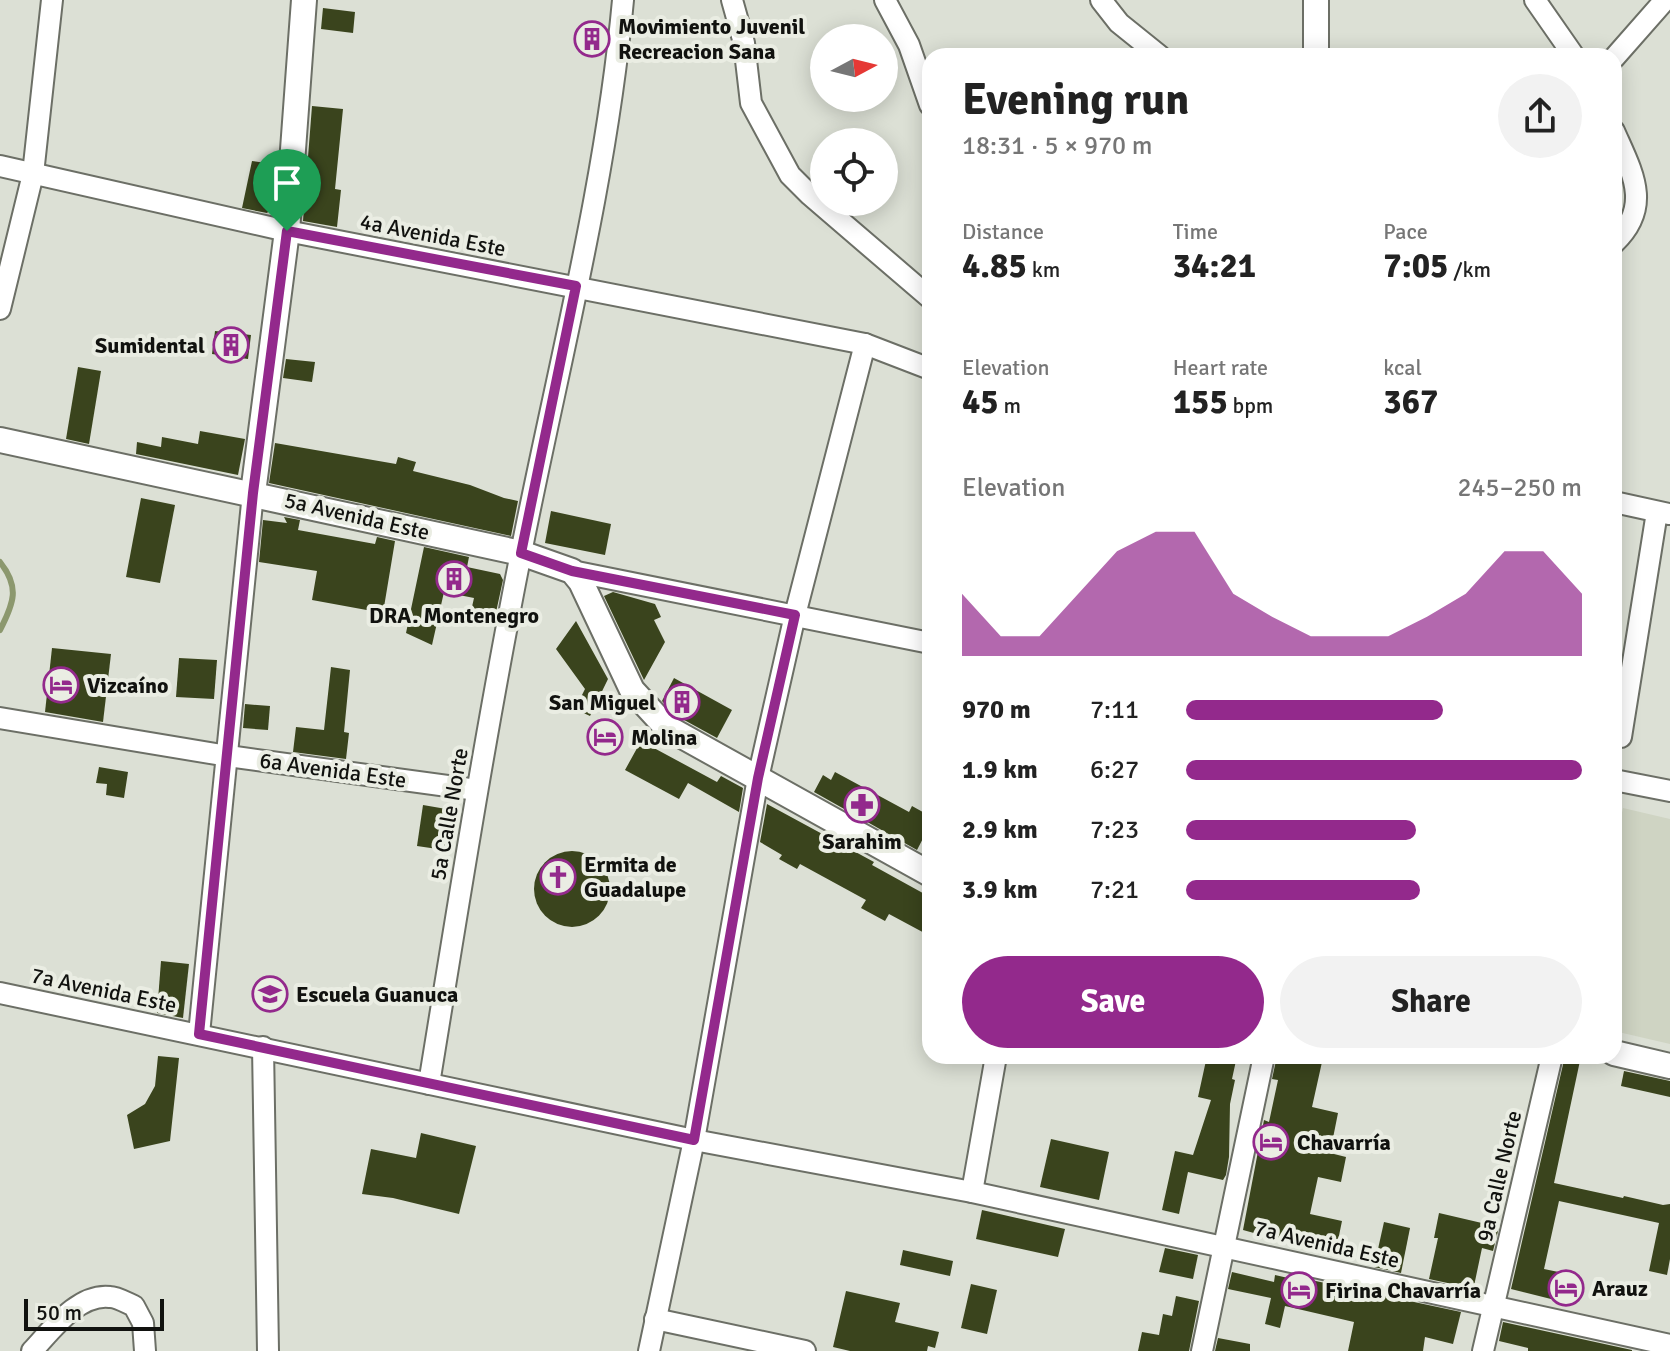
<!DOCTYPE html>
<meta charset="utf-8">
<style>
body{margin:0;font-family:Signika,sans-serif;background:#f2f2f2;color:#222;height:100vh;display:flex;flex-direction:column;font-size:30px;white-space:nowrap}
*{box-sizing:border-box;margin:0}
p{font-size:26px;color:#767676}
.icon{flex:none;width:44px;height:44px;fill:none;stroke:currentColor;stroke-width:2;stroke-linecap:round;stroke-linejoin:round}
.map{position:relative;flex:1;overflow:hidden}
.details{position:absolute;left:922px;top:48px;width:700px;height:1016px;display:flex;flex-direction:column;background:#fff;border-radius:24px;box-shadow:0 4px 20px #0003}
.details>*{flex:none}
.needle{width:52px;rotate:83deg}
.tools{position:absolute;left:810px;top:24px;display:grid;gap:16px}
.tools a{display:grid;place-items:center;width:88px;height:88px;border-radius:50%;background:#fff;box-shadow:0 4px 20px #0003;font-size:40px}
.scale{position:absolute;left:24px;bottom:20px;width:140px;box-sizing:border-box;padding-left:8px;border:4px solid #11120f;border-top:0;font-size:22px;line-height:28px;white-space:nowrap;color:#11120f;-webkit-text-stroke:6px #eaede3;paint-order:stroke}
.pin{position:absolute;display:grid;place-items:center;width:68px;height:68px;color:#fff;margin:-82px -34px;border-radius:50% 50% 50% 0;rotate:-45deg;box-shadow:0 0 8px #0007}
.pin .icon{rotate:45deg}
.round{display:grid;place-items:center;flex:none;width:84px;height:84px;border-radius:42px;background:#f2f2f2}
.summary{display:flex;align-items:center;justify-content:space-between;height:136px;padding:0 40px}
h1{font-size:44px;font-weight:700;line-height:60px}
.stats{display:grid;grid-template-columns:repeat(3,1fr);gap:12px;height:136px;padding:8px 40px}
.stats div{display:grid;align-content:center}
.stats b{font-size:34px;font-weight:700}
.stats small{font-size:22px;font-weight:400}
.stats p{font-size:22px}
.chart{height:224px;padding:16px 40px}
.chart p{display:flex;justify-content:space-between}
.chart svg{width:100%;height:144px;margin-top:8px;fill:#93298c;opacity:.7}
.action{display:flex;gap:16px;margin-top:auto;padding:16px 40px}
.action a{flex:1;height:92px;border-radius:48px;background:#93298c;color:#fff;font-size:32px;font-weight:700;line-height:92px;text-align:center}
.action a+a{background:#f2f2f2;color:#222}
ul{padding:0 40px;list-style:none;font-size:26px}
li{display:grid;grid-template-columns:128px 96px 1fr;align-items:center;height:60px}
li i{height:20px;border-radius:10px;background:#93298c}
.map>svg:first-child{display:block}
.built{fill:#cfd4c3}
.lines{fill:none;stroke-linecap:round;stroke-linejoin:round}
.stream{stroke:#8c986e;stroke-width:6}
.building{fill:#3a441d}
.minor-casing{stroke:#6c6f66;stroke-width:24}
.tertiary-casing{stroke:#6c6f66;stroke-width:28}
.minor{stroke:#fff;stroke-width:20}
.tertiary{stroke:#fff;stroke-width:24}
.route-casing{stroke:#fff;stroke-width:16}
.route{stroke:#93298c;stroke-width:10}
.labels{text-anchor:middle;dominant-baseline:central;stroke-width:8;stroke-linejoin:round;paint-order:stroke}
.poi-label{font-size:22px;font-weight:bold;fill:#11120f;stroke:#eaede3;text-anchor:start}
.street-label{font-size:22px;fill:#11120f;stroke:#eaede3}
</style>
<div class="map">
<svg width="1670" height="1351" viewBox="0 0 1670 1351">
<rect width="100%" height="100%" fill="#dce0d5"/>
<!-- built -->
<polygon class="built" points="1623,808 1670,819 1670,1044 1614,1031 1614,849"/>
<g class="lines">
<!-- stream -->
<path class="stream" d="M0 562C20 587 14 603 0 630"/>
</g>
<!-- building -->
<g class="building">
<polygon points="323,8 355,12 353,33 321,29"/>
<polygon points="312,106 343,109 335,189 341,190 337,227 303,221"/>
<polygon points="252,161 272,164 267,193 273,194 271,209 267,213 242,208"/>
<polygon points="215,331 251,335 248,359 212,354"/>
<polygon points="286,359 315,362 312,382 283,378"/>
<polygon points="78,367 101,371 89,444 66,439"/>
<polygon points="200,431 245,439 238,475 136,454 137,442 161,447 162,437 198,444"/>
<polygon points="275,443 396,464 398,457 416,462 413,471 470,485 504,498 518,501 511,536 269,483"/>
<polygon points="141,498 175,505 160,583 126,577"/>
<polygon points="551,511 611,524 605,555 545,543"/>
<polygon points="284,517 300,520 298,530 375,544 377,537 395,541 383,613 312,600 317,571 259,562 263,520 287,523"/>
<polygon points="424,547 469,557 467,567 500,574 503,580 493,626 469,620 474,598 444,592 432,645 406,633"/>
<polygon points="613,592 655,604 661,617 654,620 665,642 644,680 604,596"/>
<polygon points="576,621 608,679 590,716 575,709 585,689 556,649"/>
<polygon points="52,648 111,654 103,722 45,712"/>
<polygon points="179,658 217,660 214,699 176,697"/>
<polygon points="331,667 350,670 344,732 349,733 346,759 293,752 296,727 324,730"/>
<polygon points="674,678 732,710 717,738 675,715 662,701"/>
<polygon points="245,704 270,706 268,730 243,728"/>
<polygon points="641,741 717,782 721,776 743,788 739,812 688,783 679,799 625,770"/>
<polygon points="99,767 128,772 124,798 106,795 107,784 96,783"/>
<polygon points="835,772 909,812 912,806 930,816 930,825 917,850 814,792 823,775 831,780"/>
<polygon points="767,804 874,862 872,865 930,897 930,936 889,914 885,921 861,908 866,900 800,864 797,869 779,859 782,855 760,842"/>
<polygon points="423,805 452,810 456,816 451,851 417,846"/>
<circle cx="572" cy="889" r="38"/>
<polygon points="161,961 189,964 183,1018 157,1013"/>
<polygon points="158,1056 179,1058 170,1141 134,1149 127,1115 145,1104 155,1086"/>
<polygon points="1207,1056 1237,1056 1232,1079 1235,1080 1230,1104 1229,1157 1226,1175 1223,1180 1188,1172 1179,1214 1162,1210 1175,1151 1193,1155 1211,1100 1198,1097"/>
<polygon points="1277,1056 1294,1056 1322,1062 1312,1107 1338,1113 1330,1153 1346,1157 1341,1182 1318,1177 1310,1214 1342,1221 1335,1255 1243,1230 1264,1120 1269,1122 1278,1080 1272,1079"/>
<polygon points="1565,1056 1581,1056 1554,1183 1623,1198 1624,1196 1663,1205 1670,1204 1670,1259 1667,1275 1649,1271 1659,1223 1559,1201 1544,1269 1573,1275 1567,1303 1511,1289"/>
<polygon points="1624,1071 1670,1081 1670,1097 1621,1086"/>
<polygon points="421,1133 476,1146 459,1214 393,1198 362,1194 371,1149 416,1158"/>
<polygon points="1051,1139 1109,1152 1099,1200 1040,1187"/>
<polygon points="982,1210 1065,1229 1058,1257 976,1239"/>
<polygon points="1439,1213 1499,1227 1493,1251 1482,1248 1474,1286 1467,1284 1466,1287 1429,1279 1438,1238 1434,1238"/>
<polygon points="1384,1222 1410,1228 1401,1273 1374,1267"/>
<polygon points="1165,1248 1198,1255 1193,1279 1159,1272"/>
<polygon points="903,1250 953,1261 950,1276 900,1265"/>
<polygon points="1232,1272 1274,1282 1275,1275 1310,1283 1311,1280 1461,1312 1453,1344 1425,1337 1423,1351 1348,1351 1354,1322 1285,1306 1280,1328 1265,1324 1271,1298 1228,1289"/>
<polygon points="971,1284 997,1290 987,1334 961,1328"/>
<polygon points="846,1291 900,1303 895,1322 939,1332 935,1348 928,1346 927,1351 850,1351 833,1347"/>
<polygon points="1176,1296 1199,1301 1189,1351 1138,1351 1142,1332 1159,1335 1163,1314 1172,1316"/>
<polygon points="1503,1322 1632,1350 1632,1351 1528,1351 1528,1348 1499,1341"/>
<polygon points="1218,1338 1250,1344 1250,1351 1215,1351"/>
</g>
<g class="lines">
<defs>
<g id="minor">
<polyline points="732,0 744,43 751,103 790,175 810,195 930,298"/>
<polyline points="885,0 909,45 930,105"/>
<polyline points="1101,0 1119,23 1160,56"/>
<polyline points="1535,0 1574,56"/>
<polyline points="1614,58 1665,0"/>
<path d="M1614 131C1632 172 1653 206 1614 243"/>
<polyline points="0,166 287,231 865,344 930,369"/>
<polyline points="0,309 33,174 52,0"/>
<polyline points="1614,502 1669,514"/>
<polyline points="572,571 930,643"/>
<polyline points="0,718 228,756 477,790"/>
<polyline points="1621,737 1657,512"/>
<polyline points="1614,780 1670,791"/>
<polyline points="0,993 694,1140 972,1192 1670,1345"/>
<polyline points="199,1034 253,493"/>
<polyline points="263,1047 268,1351"/>
<path d="M429 1084C458 906 486 729 521 553 557 370 606 186 623 0"/>
<polyline points="972,1192 996,1056"/>
<polyline points="655,1319 805,1351"/>
<path d="M32 1351C51 1331 78 1293 110 1297 117 1297 127 1303 134 1306L143 1323 145 1351"/>
<polyline points="649,1351 694,1140 758,778 795,615 865,344"/>
<polyline points="1202,1351 1264,1056"/>
<polyline points="1483,1351 1552,1056"/>
</g>
<g id="tertiary">
<polyline points="1316,0 1316,56"/>
<polyline points="0,440 521,553 572,571 581,582 632,690 666,727 930,874"/>
<polyline points="253,493 287,231 304,0"/>
<polyline points="1614,1053 1670,1066"/>
</g>
</defs>
<!-- minor casing -->
<use href="#minor" class="minor-casing"/>
<!-- tertiary casing -->
<use href="#tertiary" class="tertiary-casing"/>
<!-- minor -->
<use href="#minor" class="minor"/>
<!-- tertiary -->
<use href="#tertiary" class="tertiary"/>
</g>
<g class="lines">
<defs>
<polygon id="route" points="287,231 576,286 521,553 572,571 795,615 758,778 694,1140 199,1034 253,493"/>
</defs>
<!-- route casing -->
<use href="#route" class="route-casing"/>
<!-- route -->
<use href="#route" class="route"/>
</g>
<!-- icons -->
<defs>
<symbol id="building-ring" viewBox="-11 -11 22 22"><circle r="9.5" fill="#eaede3" stroke="#93298c" stroke-width="1.5"/><path d="M-4-6H4V6H1V3H-1V6H-4ZM-2.5-4.3h1.7v1.8h-1.7ZM.8-4.3h1.7v1.8H.8ZM-2.5-1h1.7V.8h-1.7ZM.8-1h1.7V.8H.8Z" fill="#93298c"/></symbol>
<symbol id="hotel-ring" viewBox="-11 -11 22 22"><circle r="9.5" fill="#eaede3" stroke="#93298c" stroke-width="1.5"/><path d="M-6-4.5h1.5V1H6V5H4.5V3h-9V5H-6ZM-4 0a1.8 1.8 0 1 1 3.6 0ZM.5 0V-2.5h3Q6-2.5 6 0Z" fill="#93298c"/></symbol>
<symbol id="pharmacy-ring" viewBox="-11 -11 22 22"><circle r="9.5" fill="#eaede3" stroke="#93298c" stroke-width="1.5"/><path d="M-2-6h4v4h4v4h-4v4h-4v-4h-4v-4h4Z" fill="#93298c"/></symbol>
<symbol id="church-ring" viewBox="-11 -11 22 22"><circle r="9.5" fill="#eaede3" stroke="#93298c" stroke-width="1.5"/><path d="M-1.2-6h2.4v3.5h3.3v2.4h-3.3V6h-2.4V-.1h-3.3v-2.4h3.3Z" fill="#93298c"/></symbol>
<symbol id="school-ring" viewBox="-11 -11 22 22"><circle r="9.5" fill="#eaede3" stroke="#93298c" stroke-width="1.5"/><path d="M0-5L7-2L0 1L-7-2ZM-4 1L0 2.5L4 1V4Q0 6-4 4Z" fill="#93298c"/></symbol>
</defs>
<g fill-rule="evenodd">
<use href="#building-ring" x="572" y="19" width="40" height="40"/>
<use href="#building-ring" x="211" y="325" width="40" height="40"/>
<use href="#building-ring" x="434" y="559" width="40" height="40"/>
<use href="#hotel-ring" x="41" y="665" width="40" height="40"/>
<use href="#building-ring" x="662" y="682" width="40" height="40"/>
<use href="#hotel-ring" x="585" y="717" width="40" height="40"/>
<use href="#pharmacy-ring" x="842" y="785" width="40" height="40"/>
<use href="#church-ring" x="538" y="857" width="40" height="40"/>
<use href="#school-ring" x="250" y="974" width="40" height="40"/>
<use href="#hotel-ring" x="1251" y="1122" width="40" height="40"/>
<use href="#hotel-ring" x="1546" y="1268" width="40" height="40"/>
<use href="#hotel-ring" x="1279" y="1270" width="40" height="40"/>
</g>
<g class="labels">
<!-- poi labels -->
<g class="poi-label">
<text x="618" y="26">Movimiento Juvenil<tspan x="618" dy="25">Recreacion Sana</tspan></text>
<text x="205" y="345" text-anchor="end">Sumidental</text>
<text x="454" y="615" text-anchor="middle">DRA. Montenegro</text>
<text x="87" y="685">Vizcaíno</text>
<text x="656" y="702" text-anchor="end">San Miguel</text>
<text x="631" y="737">Molina</text>
<text x="862" y="841" text-anchor="middle">Sarahim</text>
<text x="584" y="864">Ermita de<tspan x="584" dy="25">Guadalupe</tspan></text>
<text x="296" y="994">Escuela Guanuca</text>
<text x="1297" y="1142">Chavarría</text>
<text x="1592" y="1288">Arauz</text>
<text x="1325" y="1290">Firina Chavarría</text>
</g>
<!-- street labels -->
<g class="street-label">
<text transform="translate(433 235) rotate(11)">4a Avenida Este</text>
<text transform="translate(357 516) rotate(13)">5a Avenida Este</text>
<text transform="translate(333 770) rotate(8)">6a Avenida Este</text>
<text transform="translate(449 814) rotate(-80)">5a Calle Norte</text>
<text transform="translate(104 990) rotate(12)">7a Avenida Este</text>
<text transform="translate(1499 1176) rotate(-77)">9a Calle Norte</text>
<text transform="translate(1327 1244) rotate(13)">7a Avenida Este</text>
</g>
</g>
</svg>
<div class="tools">
<a><svg class="needle" viewBox="-14 -14 28 28"><path d="M0-13l5 13h-10z" fill="#e53935"/><path d="M0 13l5-13h-10z" fill="#767676"/></svg></a>
<a><svg class="icon" aria-label="locate" viewBox="0 0 24 24"><circle cx="12" cy="12" r="6"/><path d="M12 2v4M12 18v4M2 12h4M18 12h4"/></svg></a>
</div>
<div class="scale">50 m</div>
<div class="pin" style="left:287px;top:231px;background:#1e9e55"><svg class="icon" aria-label="arrive" viewBox="0 0 24 24"><path d="M6 21V4h12l-3 4 3 4H6"/></svg></div>
<section class="details">
<div class="summary"><div><h1>Evening run</h1><p>18:31 · 5 × 970 m</p></div><a class="round"><svg class="icon" aria-label="share" viewBox="0 0 24 24"><path d="M12 15V3M7 8l5-5 5 5M5 13v7h14v-7"/></svg></a></div>
<div class="stats">
<div><p>Distance</p><b>4.85<small> km</small></b></div>
<div><p>Time</p><b>34:21</b></div>
<div><p>Pace</p><b>7:05<small> /km</small></b></div>
</div>
<div class="stats">
<div><p>Elevation</p><b>45<small> m</small></b></div>
<div><p>Heart rate</p><b>155<small> bpm</small></b></div>
<div><p>kcal</p><b>367</b></div>
</div>
<div class="chart"><p><span>Elevation</span>245–250 m</p>
<svg viewBox="0 0 160 44" preserveAspectRatio="none"><path d="M0 44V25L10 38L20 38L30 25L40 12L50 6L60 6L70 25L80 32L90 38L100 38L110 38L120 32L130 25L140 12L150 12L160 25V44z"/></svg>
</div>
<ul>
<li><b>970 m</b>7:11<i style="width:65%"></i></li>
<li><b>1.9 km</b>6:27<i style="width:100%"></i></li>
<li><b>2.9 km</b>7:23<i style="width:58%"></i></li>
<li><b>3.9 km</b>7:21<i style="width:59%"></i></li>
</ul>
<div class="action"><a>Save</a><a>Share</a></div>
</section>
</div>
